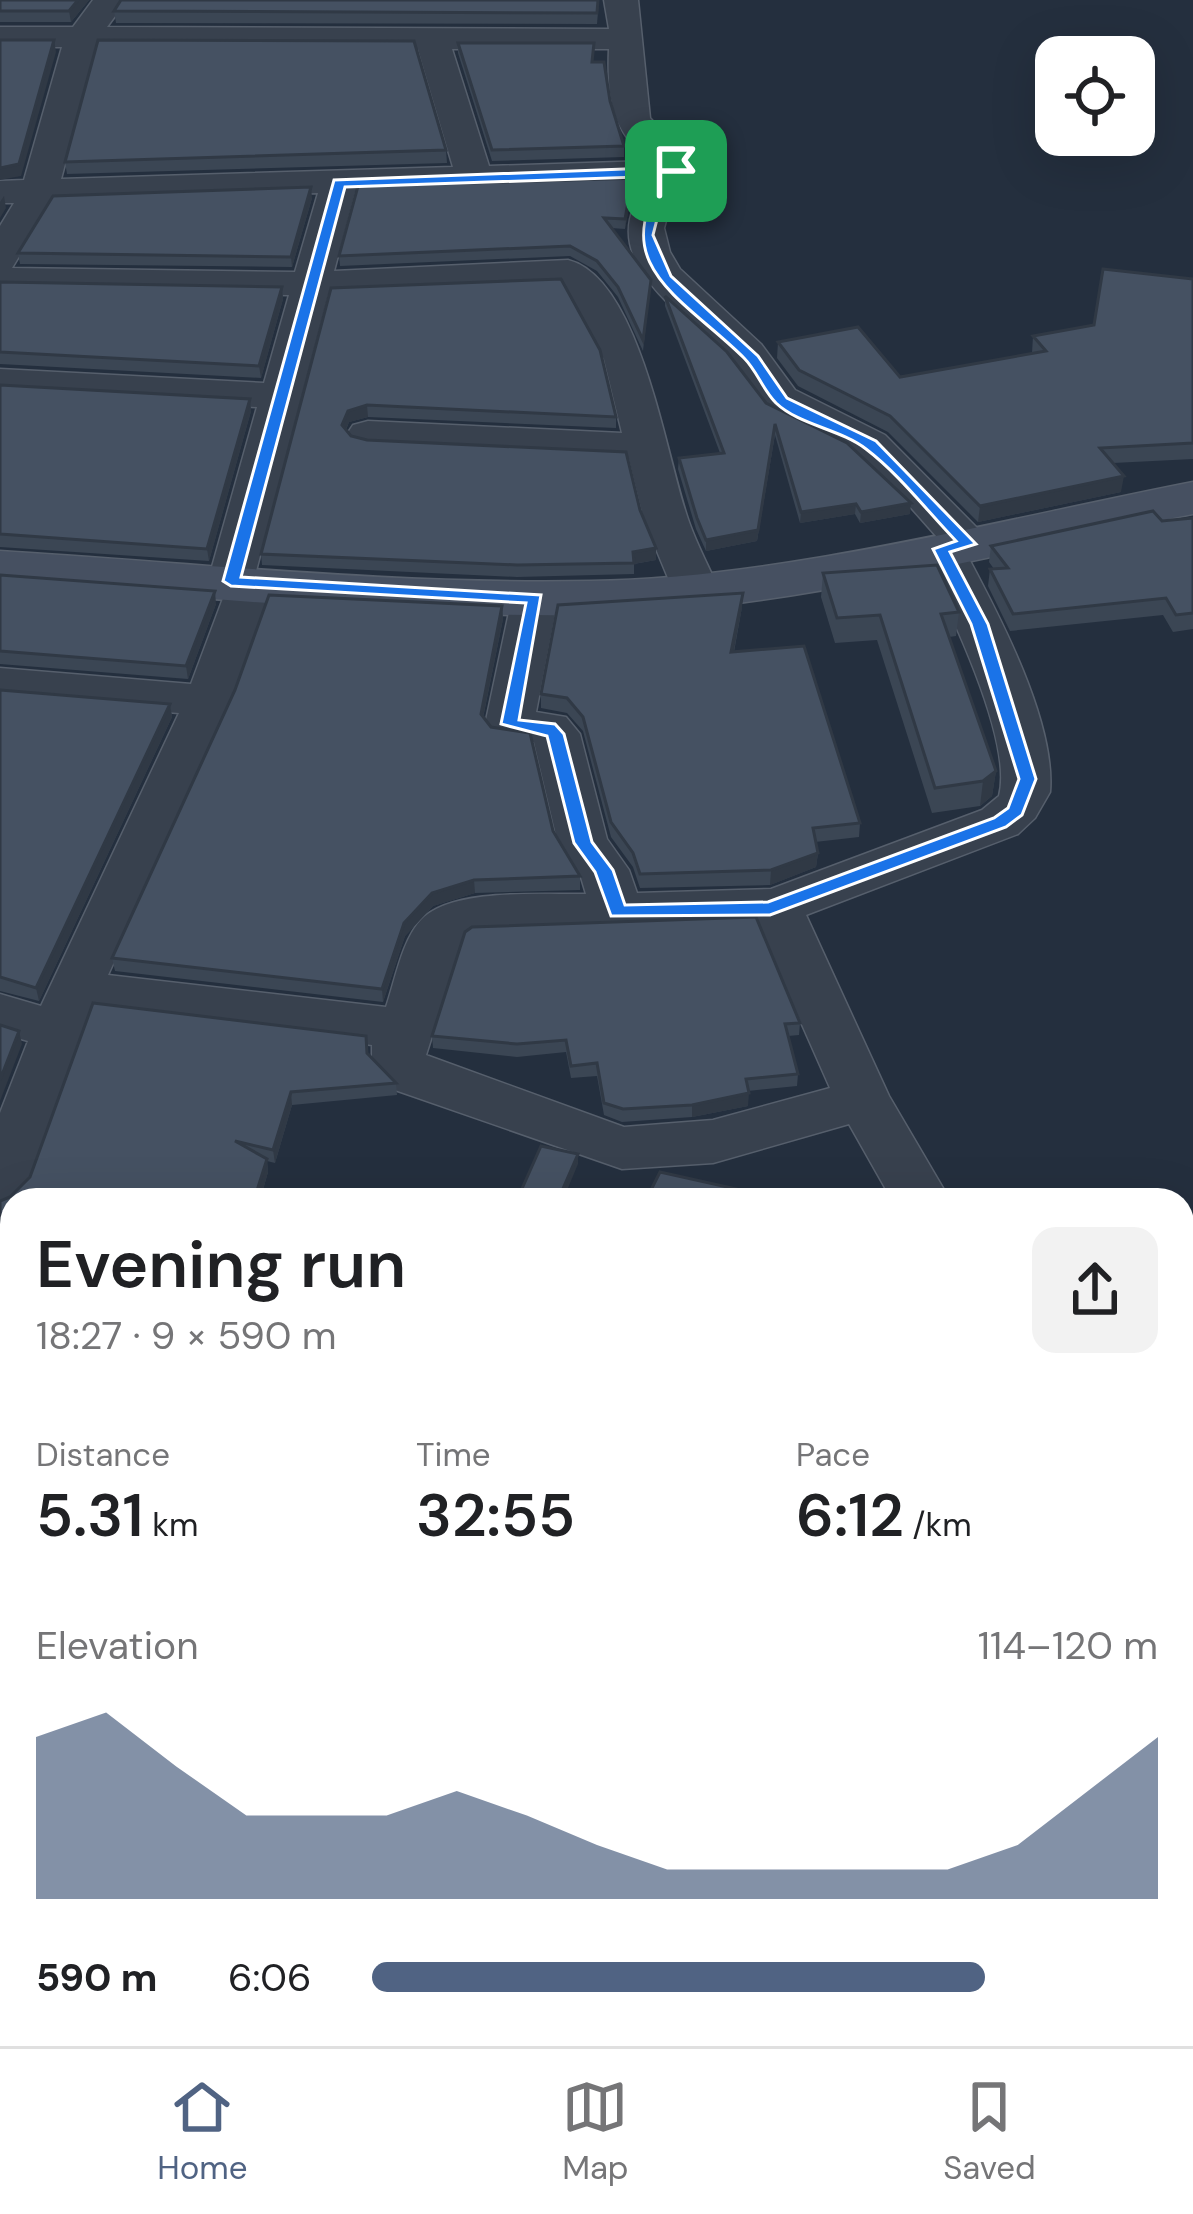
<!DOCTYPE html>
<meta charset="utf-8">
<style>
body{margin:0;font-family:"DM Sans",sans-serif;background:#f2f2f2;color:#202124;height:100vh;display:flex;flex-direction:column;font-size:45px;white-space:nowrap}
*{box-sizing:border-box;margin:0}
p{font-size:39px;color:#757577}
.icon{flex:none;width:66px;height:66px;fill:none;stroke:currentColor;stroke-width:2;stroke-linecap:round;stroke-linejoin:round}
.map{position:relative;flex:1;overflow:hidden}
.side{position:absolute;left:0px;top:1188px;width:1194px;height:858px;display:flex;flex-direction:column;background:#fff;border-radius:36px 36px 0 0;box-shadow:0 12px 48px #0002}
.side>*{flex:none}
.tools{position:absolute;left:1035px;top:36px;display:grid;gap:24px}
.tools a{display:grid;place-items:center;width:120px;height:120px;border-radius:24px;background:#fff;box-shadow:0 12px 48px #0002;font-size:60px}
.pin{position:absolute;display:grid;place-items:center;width:102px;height:102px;color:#fff;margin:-51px;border-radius:24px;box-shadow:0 6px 18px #0006}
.round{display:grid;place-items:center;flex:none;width:126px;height:126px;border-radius:24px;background:#f2f2f2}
.overview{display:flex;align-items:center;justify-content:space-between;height:204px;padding:0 36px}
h1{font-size:66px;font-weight:600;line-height:90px}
.figures{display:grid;grid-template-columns:repeat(3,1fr);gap:18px;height:204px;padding:12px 36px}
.figures div{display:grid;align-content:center}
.figures b{font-size:60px;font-weight:600}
.figures small{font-size:33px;font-weight:400}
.figures p{font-size:33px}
.chart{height:336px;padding:24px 36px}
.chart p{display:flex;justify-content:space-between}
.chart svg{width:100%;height:216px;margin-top:12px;fill:#506383;opacity:.7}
ul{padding:0 36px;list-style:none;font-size:39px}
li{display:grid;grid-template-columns:192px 144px 1fr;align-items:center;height:90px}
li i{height:30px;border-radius:15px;background:#506383}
.tabs{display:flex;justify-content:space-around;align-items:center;height:168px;border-top:3px solid #e0e0e0;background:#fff;font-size:33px;color:#757577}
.tabs a{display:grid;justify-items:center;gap:6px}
.tabs .active{color:#506383}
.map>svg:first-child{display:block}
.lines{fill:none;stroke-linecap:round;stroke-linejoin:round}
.river{fill:#394c67;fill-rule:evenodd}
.street-casing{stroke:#565f6c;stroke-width:3}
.secondary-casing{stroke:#565f6c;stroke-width:3}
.street{fill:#38414e;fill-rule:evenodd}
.secondary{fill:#465061;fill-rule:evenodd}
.wall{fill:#3b4654}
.shaded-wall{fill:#303945}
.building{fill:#455162;stroke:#303945;stroke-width:3}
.route{fill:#1a73e8;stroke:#fff;stroke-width:3;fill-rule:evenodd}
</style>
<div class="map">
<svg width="1193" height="2046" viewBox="0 0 1193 2046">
<rect width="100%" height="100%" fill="#242f3e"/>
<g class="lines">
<!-- river -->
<g class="river">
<polygon points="0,1595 12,1599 12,1701 0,1697"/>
<polygon points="486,2034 622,2034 627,2046 491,2046"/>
</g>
<defs>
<g id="street">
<path d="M93 0H127L107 27 609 29 604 0H638L650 118 694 166 692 179 670 206 664 228 670 252 680 269 761 344 795 390 885 435 984 535 990 544 984 553 968 557C1000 617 1056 723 1050 792L1035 818 1018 834 806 915 889 1096 950 1200H892L849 1124 713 1163 622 1169 395 1090 372 1063V1045L93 1011 29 1188 22 1200H12V1206L0 1210V1113L28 1041 0 1033V994L41 1006 179 713 0 698V668L191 684 225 593 215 591 208 581 257 407 0 393V369L264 383 289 295 0 291V226L14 203H0V181L24 180 62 47H0V27H73ZM96 48 418 49 453 167 61 179ZM452 49H609C607 96 611 131 650 161L489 166ZM650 183C586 254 682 313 730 359 745 374 752 396 769 410 795 432 832 435 859 457 888 480 912 509 937 537L925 540 919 549C946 602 1014 740 999 796L982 810 771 889 637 893 629 870 607 839 580 734 566 717 536 712 558 598 551 588 535 584 519 588 512 598 485 725 492 736 534 742 558 843 580 874 586 894C543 895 452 887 421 920 402 940 395 981 386 1007L108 975 233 701 274 583 267 573 256 571 328 295 564 285 604 359 622 433 368 421 353 425 347 434 353 443 368 447 629 459 644 520 673 590 680 600 696 604 712 600 719 590C709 567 697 545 689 522 666 459 641 278 568 260L334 271 355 192ZM318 193 295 272 12 268 52 202ZM758 925 830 1088 713 1120 624 1127 426 1055 462 942 471 935Z"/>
<polygon points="0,1321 12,1325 12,1373 0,1369"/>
</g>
<path id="secondary" d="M1193 482V514C1003 552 784 611 591 615 395 618 196 596 0 583V551C196 563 395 585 591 581 784 578 1003 519 1193 482Z"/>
</defs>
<!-- street casing -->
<use href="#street" class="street-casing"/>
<!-- secondary casing -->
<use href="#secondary" class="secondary-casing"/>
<!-- street -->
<use href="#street" class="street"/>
<!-- secondary -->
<use href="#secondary" class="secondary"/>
</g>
<!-- wall -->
<g class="wall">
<polygon points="0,0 89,0 71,22 0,22"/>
<polygon points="599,0 597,24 116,23 114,11"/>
<polygon points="458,43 593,62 610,101 624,146 624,157 492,161 458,53"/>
<polygon points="446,150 447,163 67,174 65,162"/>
<polygon points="642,178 642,188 629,207 625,229 611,228 651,280 643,351 618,297 597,271 570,256 340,266 339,256"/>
<polygon points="312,198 292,267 20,264 18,253"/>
<polygon points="1193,279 1193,459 1113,463 1121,492 978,522 888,432 798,386 777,358 778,342 900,377 1032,353 1033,336 1094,325"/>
<polygon points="0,282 282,287 283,299 261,378 0,364"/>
<polygon points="331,288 616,417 616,428 368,417 349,422 346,430 351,436 640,510 656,548 656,560 634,564 634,574 517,577 262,565 261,554"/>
<polygon points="665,296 766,403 910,514 860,523 855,514 800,523 775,435 757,541 706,551 696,529 678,469 679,458 720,453 665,306"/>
<polygon points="0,385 250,399 251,411 209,561 0,547"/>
<polygon points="1193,518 1193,629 1173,632 1163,615 1010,631 988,586 990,569 994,569 989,562 991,546"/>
<polygon points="823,573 959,612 956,636 949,637 996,771 992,796 980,806 932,813 877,640 835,643 821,597"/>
<polygon points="0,575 216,604 188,679 0,664"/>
<polygon points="502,606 503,619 483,718 580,876 580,890 475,893 433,906 405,936 383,1002 115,971 112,958"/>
<polygon points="742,607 734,652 860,823 859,837 815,842 818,853 816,867 770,885 640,888 633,867 611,837 583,731 567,713 541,708 541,694"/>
<polygon points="0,690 170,704 172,717 39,1001 0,991"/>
<polygon points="800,1023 799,1035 788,1036 798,1074 797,1086 748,1091 748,1106 692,1117 622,1122 604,1115 597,1076 571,1078 566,1052 517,1057 433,1048 432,1036"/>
<polygon points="368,1053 396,1083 397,1095 292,1105 275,1163 267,1161 268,1172 260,1200 12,1200 12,1257 0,1256 0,1201"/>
<polygon points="12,1267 12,1324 2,1317 0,1311 0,1299"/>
</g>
<!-- shaded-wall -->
<g class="shaded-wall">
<polygon points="78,0 89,0 71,22 69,11"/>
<polygon points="54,40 56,52 21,176 0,180 0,168"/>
<polygon points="642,178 642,188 629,207 625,229 629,197"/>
<polygon points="311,187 312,198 292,267 291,257"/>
<polygon points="4,196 6,208 0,218 0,202"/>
<polygon points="282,287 283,299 261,378 259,366"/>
<polygon points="250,399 251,411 209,561 207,549"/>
<polygon points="367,405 368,417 349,422 343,436 342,425 348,411"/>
<polygon points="775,424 757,541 706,551 706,540"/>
<polygon points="1124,476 1121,492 978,522 980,506"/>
<polygon points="911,503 910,514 860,523 861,512"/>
<polygon points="856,504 855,514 800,523 801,512"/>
<polygon points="656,548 656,560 633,564 633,552"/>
<polygon points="215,591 216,604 188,679 186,666"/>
<polygon points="743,593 742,607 731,666 731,652"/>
<polygon points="502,606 503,619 481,727 481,714"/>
<polygon points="170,704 172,717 39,1001 36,988"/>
<polygon points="996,771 992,796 980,806 983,781"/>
<polygon points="818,853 816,867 770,885 771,870"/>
<polygon points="474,880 475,893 433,906 405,936 383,1002 382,989 404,923 432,893"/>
<polygon points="19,1031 22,1044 0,1101 0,1080"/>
<polygon points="291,1092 292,1105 275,1163 273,1150"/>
<polygon points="749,1093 748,1106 692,1117 692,1105"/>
<polygon points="578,1154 578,1164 563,1200 558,1200"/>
<polygon points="267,1159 268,1172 260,1200 254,1200"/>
</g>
<!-- building -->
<g class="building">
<polygon points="0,0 78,0 69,11 0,11"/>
<polygon points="121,0 598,0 597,13 114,11"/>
<polygon points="0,40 54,40 19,164 0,168"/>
<polygon points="98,40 414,41 446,150 65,162"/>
<polygon points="458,43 594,43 592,62 604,62 610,101 624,146 492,150"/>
<polygon points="642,178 629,197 625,219 604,218 651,280 643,340 618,287 597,261 570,246 339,256 358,186"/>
<polygon points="311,187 291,257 18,253 53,196"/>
<polygon points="1103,269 1193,279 1193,443 1100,448 1124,476 980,506 890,416 799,370 778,342 858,327 900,377 1046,351 1033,336 1094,325"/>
<polygon points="561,279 600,350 616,417 367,405 348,411 342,425 351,436 367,440 626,452 640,510 656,548 633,552 634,563 517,565 261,554 331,288"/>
<polygon points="0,282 282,287 259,366 0,352"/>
<polygon points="665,296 727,352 766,403 847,443 911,503 861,512 856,504 801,512 775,424 758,530 706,540 697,518 679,458 724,453"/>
<polygon points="0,385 250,399 207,549 0,534"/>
<polygon points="1153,511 1162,521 1193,518 1193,613 1176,615 1166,598 1013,614 990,569 1008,568 991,546"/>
<polygon points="937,565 959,612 941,614 996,771 983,781 935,788 880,615 837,618 823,573"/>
<polygon points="0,575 215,591 186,666 0,651"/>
<polygon points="743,593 731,652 804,646 860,823 813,828 818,853 771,870 640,874 633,853 611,822 583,717 567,698 541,694 558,605"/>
<polygon points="269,595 502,606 481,714 491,727 530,733 553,831 580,876 474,880 432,893 404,923 382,989 112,958 235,690"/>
<polygon points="0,690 170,704 36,988 0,977"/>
<polygon points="756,917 800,1023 785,1024 798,1074 746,1079 749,1093 692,1105 623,1109 604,1103 597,1063 571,1066 566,1040 517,1044 432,1036 465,932 472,927"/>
<polygon points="93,1003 366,1036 367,1053 396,1083 291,1092 273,1150 235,1141 267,1159 254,1200 12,1200 12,1245 0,1243 0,1201 10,1197 30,1177"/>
<polygon points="0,1025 19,1031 0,1080"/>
<polygon points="541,1146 578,1154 558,1200 517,1200"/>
<polygon points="660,1172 750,1192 747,1200 646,1200"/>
<polygon points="12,1267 12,1313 0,1305 0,1299"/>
</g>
<!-- route -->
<path class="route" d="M676 167 682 171 662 200 653 235 671 276 758 356 787 398 876 441 976 544 950 552 988 624 1036 779 1022 815 1006 827 770 915 611 916 595 872 574 843 547 736 501 724 526 603 231 586 223 581 334 180ZM666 176C603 265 686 300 744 358 757 371 763 390 776 403 799 425 840 429 866 449 899 474 927 511 956 541L933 549 971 624 1019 779 1008 808 994 818 768 902 625 905 613 870 592 842 564 734 555 724 519 720 541 595 241 577 345 187Z"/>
</svg>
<div class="tools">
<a><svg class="icon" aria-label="locate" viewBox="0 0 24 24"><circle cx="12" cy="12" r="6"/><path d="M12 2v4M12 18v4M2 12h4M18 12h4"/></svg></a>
</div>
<div class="pin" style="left:676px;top:171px;background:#1e9e55"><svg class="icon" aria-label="arrive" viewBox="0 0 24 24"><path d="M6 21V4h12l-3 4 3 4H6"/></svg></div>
<section class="side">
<div class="overview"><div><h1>Evening run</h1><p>18:27 · 9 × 590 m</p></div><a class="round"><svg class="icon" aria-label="share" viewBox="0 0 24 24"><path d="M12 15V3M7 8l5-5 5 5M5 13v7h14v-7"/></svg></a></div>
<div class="figures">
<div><p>Distance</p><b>5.31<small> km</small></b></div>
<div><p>Time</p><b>32:55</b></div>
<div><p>Pace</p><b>6:12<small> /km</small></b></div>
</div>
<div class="chart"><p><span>Elevation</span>114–120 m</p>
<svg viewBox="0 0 160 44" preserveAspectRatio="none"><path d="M0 44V11L10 6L20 17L30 27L40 27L50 27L60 22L70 27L80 33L90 38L100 38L110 38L120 38L130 38L140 33L150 22L160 11V44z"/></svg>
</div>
<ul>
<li><b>590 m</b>6:06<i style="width:78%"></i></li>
</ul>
</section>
</div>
<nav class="tabs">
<a class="active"><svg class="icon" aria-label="home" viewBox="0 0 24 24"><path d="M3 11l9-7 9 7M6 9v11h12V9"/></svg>Home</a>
<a><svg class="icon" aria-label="map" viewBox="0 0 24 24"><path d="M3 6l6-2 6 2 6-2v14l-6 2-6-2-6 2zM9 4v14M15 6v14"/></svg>Map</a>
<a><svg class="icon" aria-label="saved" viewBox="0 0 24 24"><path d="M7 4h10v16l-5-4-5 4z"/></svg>Saved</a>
</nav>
